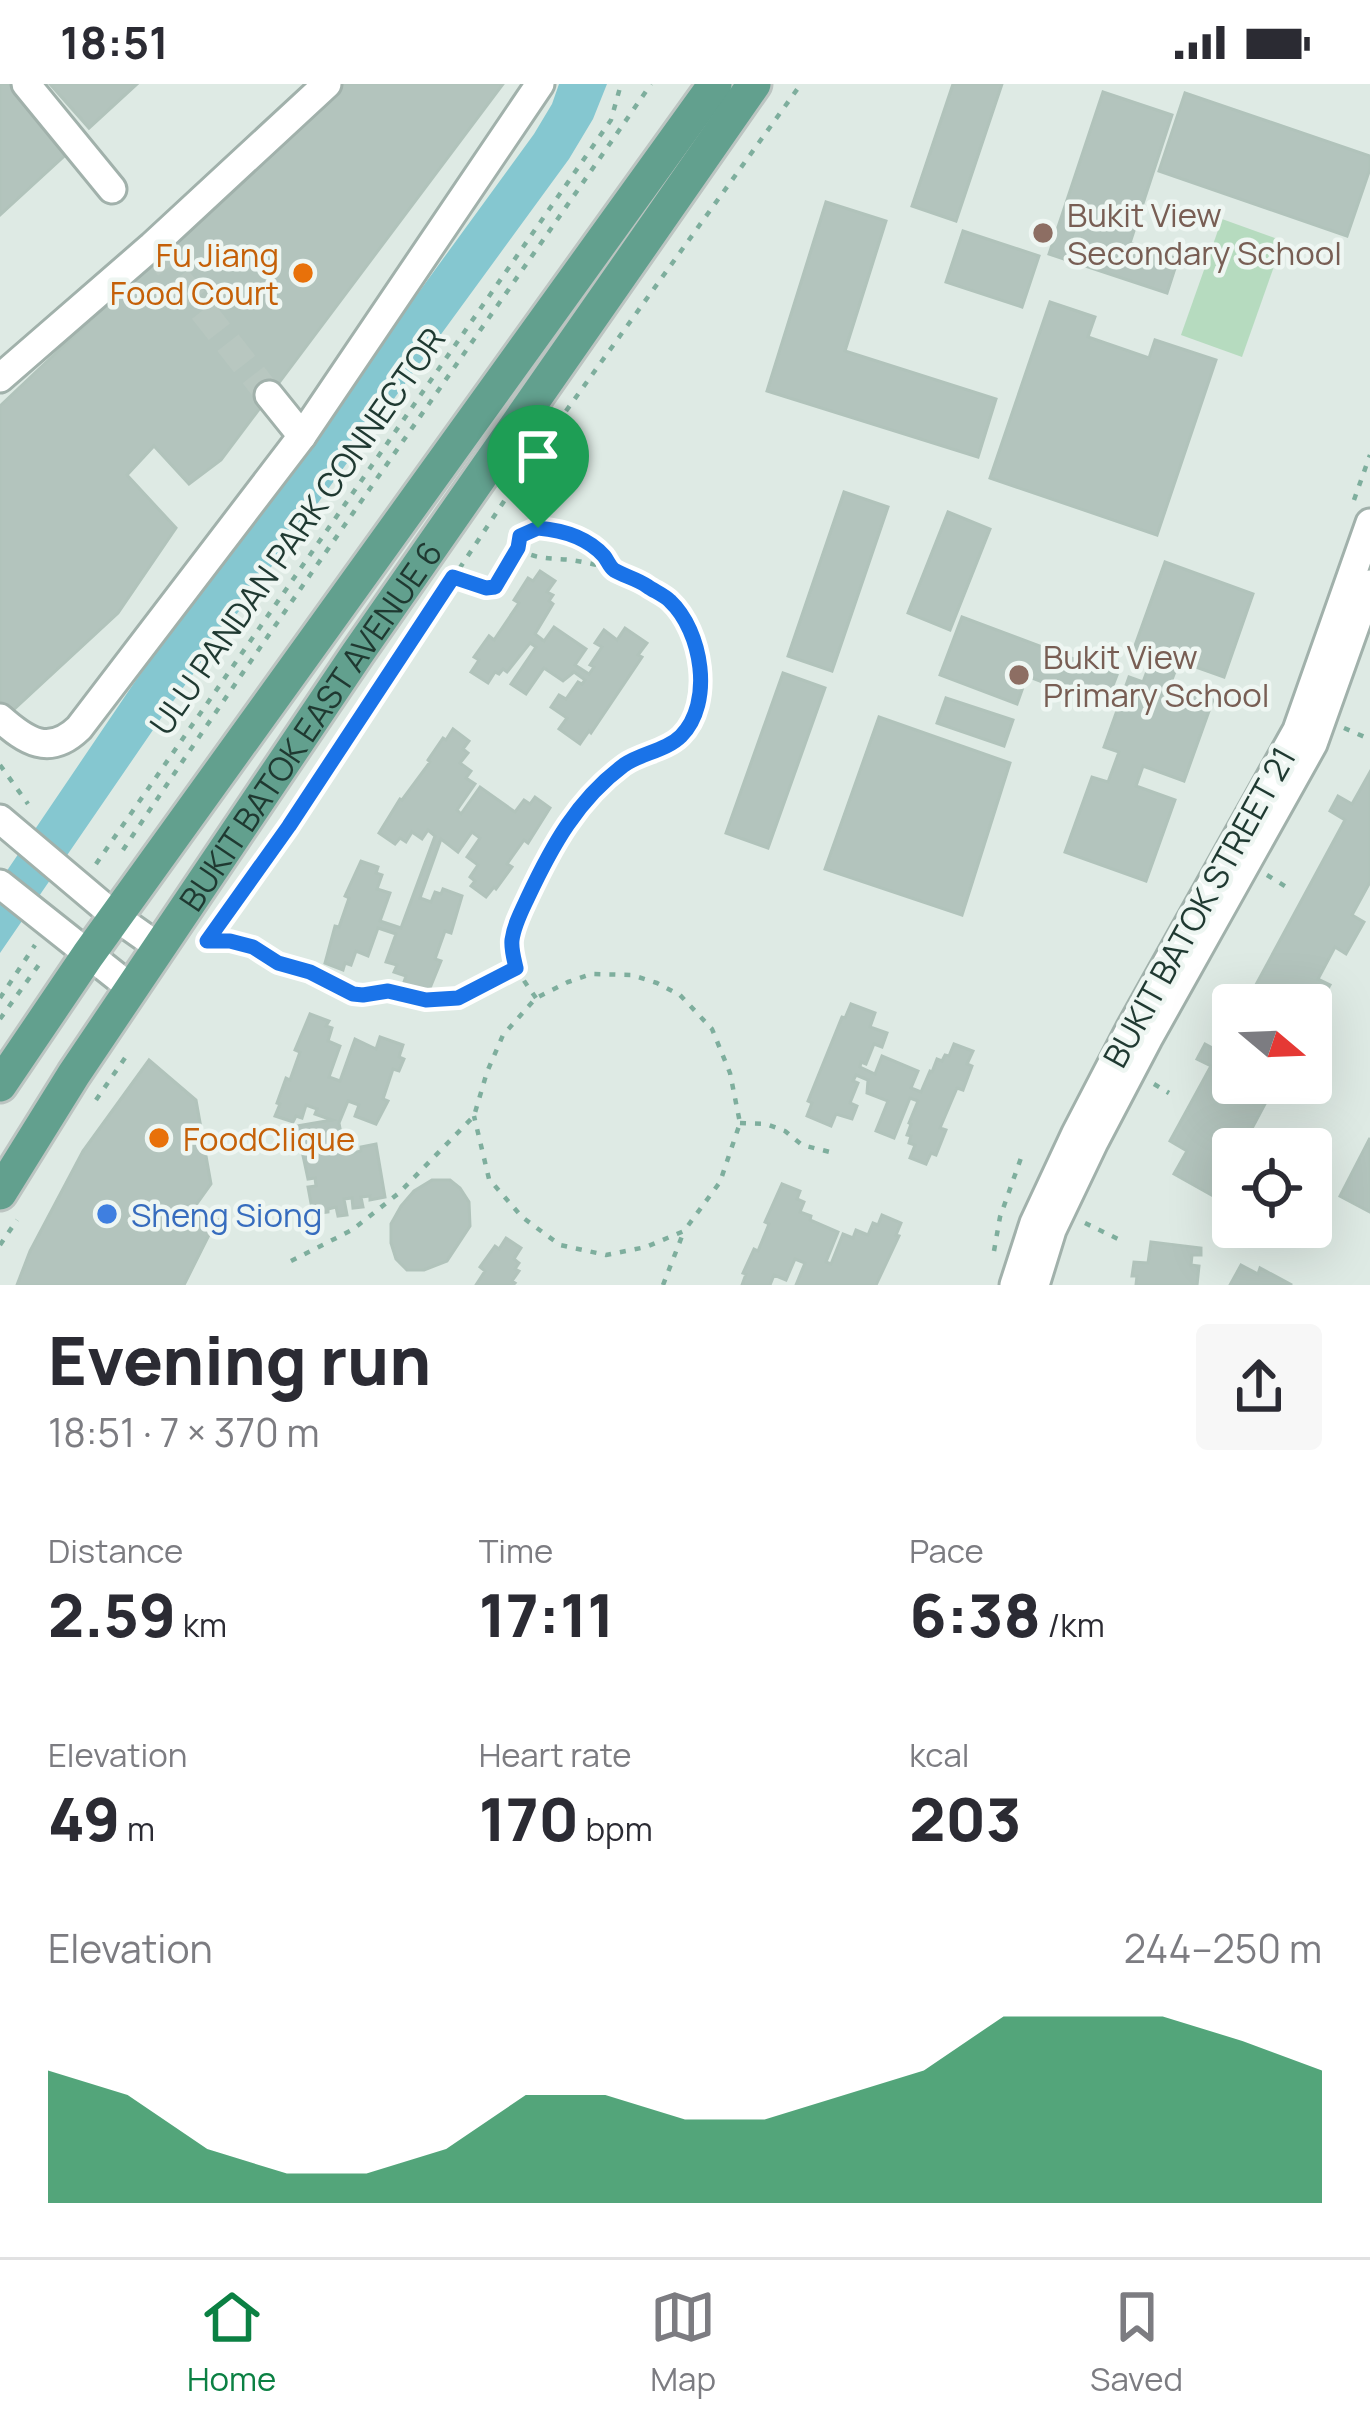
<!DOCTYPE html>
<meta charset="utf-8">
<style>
body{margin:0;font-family:Manrope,sans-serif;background:#f7f7f7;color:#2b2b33;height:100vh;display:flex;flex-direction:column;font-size:45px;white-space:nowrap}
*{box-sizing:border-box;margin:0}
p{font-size:39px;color:#7c7c81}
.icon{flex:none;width:66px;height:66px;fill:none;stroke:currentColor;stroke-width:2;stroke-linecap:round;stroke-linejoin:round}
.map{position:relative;height:1201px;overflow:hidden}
.side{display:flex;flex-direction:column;background:#fff;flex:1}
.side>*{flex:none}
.needle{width:78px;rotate:109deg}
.tools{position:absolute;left:1212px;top:900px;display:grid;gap:24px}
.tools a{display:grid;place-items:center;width:120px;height:120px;border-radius:12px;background:#fff;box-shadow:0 12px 48px #0002;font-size:60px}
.pin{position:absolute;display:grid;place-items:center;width:102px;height:102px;color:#fff;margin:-123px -51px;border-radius:50% 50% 50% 0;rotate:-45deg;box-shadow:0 0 12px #0007}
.pin .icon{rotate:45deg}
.round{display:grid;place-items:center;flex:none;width:126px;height:126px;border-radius:12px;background:#f7f7f7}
.head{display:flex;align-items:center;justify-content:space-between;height:204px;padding:0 48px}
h1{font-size:66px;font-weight:800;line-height:90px}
.stats{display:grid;grid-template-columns:repeat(3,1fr);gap:18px;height:204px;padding:12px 48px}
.stats div{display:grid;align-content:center}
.stats b{font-size:60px;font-weight:800}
.stats small{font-size:33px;font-weight:400}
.stats p{font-size:33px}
.chart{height:336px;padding:24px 48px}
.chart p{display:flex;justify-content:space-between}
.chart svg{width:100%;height:216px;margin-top:12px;fill:#0b8043;opacity:.7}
.status{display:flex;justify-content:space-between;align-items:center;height:84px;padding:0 60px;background:#fff;direction:ltr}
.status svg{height:33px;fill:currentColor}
.dock{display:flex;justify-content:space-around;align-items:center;height:168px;border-top:3px solid #e1e1e2;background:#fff;font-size:33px;color:#7c7c81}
.dock a{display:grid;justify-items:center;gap:6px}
.dock .selected{color:#0b8043}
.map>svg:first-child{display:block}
.green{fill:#b6dbbf}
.water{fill:#85c7d0}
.building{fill:#b3c4bd;stroke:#b1c3bb;stroke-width:3}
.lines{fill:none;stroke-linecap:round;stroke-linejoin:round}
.minor-tunnel{stroke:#b8c7c0;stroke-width:27;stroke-dasharray:27 14;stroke-linecap:butt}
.minor-casing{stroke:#a1b1ab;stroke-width:33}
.major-casing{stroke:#bcc4c1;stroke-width:39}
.path{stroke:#7eae9d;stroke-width:4.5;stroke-dasharray:6 9;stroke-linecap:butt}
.minor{stroke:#fff;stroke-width:27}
.major{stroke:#62a08e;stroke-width:33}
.route-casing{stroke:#fff;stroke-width:24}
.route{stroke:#1a73e8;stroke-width:15}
.education-dot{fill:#8d6e63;stroke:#eef6f2;stroke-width:4.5}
.food-dot{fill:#e8710a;stroke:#eef6f2;stroke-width:4.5}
.shop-dot{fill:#3f7fe0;stroke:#eef6f2;stroke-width:4.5}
.labels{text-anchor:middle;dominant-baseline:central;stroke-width:9;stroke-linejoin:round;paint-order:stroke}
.education-label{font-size:33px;fill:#785e54;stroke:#eef6f2;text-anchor:start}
.food-label{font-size:33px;fill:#c56008;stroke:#eef6f2;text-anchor:end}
.street-label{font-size:33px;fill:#1f3931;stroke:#eef6f2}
.shop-label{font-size:33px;fill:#366cbe;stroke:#eef6f2;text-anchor:start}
</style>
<div class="status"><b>18:51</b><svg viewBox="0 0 49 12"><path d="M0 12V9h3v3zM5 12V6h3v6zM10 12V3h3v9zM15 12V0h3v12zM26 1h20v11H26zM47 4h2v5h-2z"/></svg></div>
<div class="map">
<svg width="1370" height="1201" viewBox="0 0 1370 1201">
<rect width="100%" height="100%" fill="#deeae4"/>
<!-- green -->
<polygon class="green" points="1222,135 1283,157 1242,273 1181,251"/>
<!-- water -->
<polygon class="water" points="559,0 607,0 593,35 569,75 166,627 0,869 0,797 134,599 534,50 552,20"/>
<!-- building -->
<g class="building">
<polygon points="0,0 13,0 72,65 0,131"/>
<polygon points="50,0 137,0 89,44"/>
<polygon points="340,0 503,0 221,376 189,400 154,362 127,391 176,444 118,529 10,629 0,620 0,322"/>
<polygon points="953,0 1002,0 956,137 912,122"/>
<polygon points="1103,8 1172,31 1130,159 1178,175 1167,209 1049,170"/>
<polygon points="1185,9 1370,72 1370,85 1347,152 1159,87"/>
<polygon points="826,118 886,137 845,267 996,315 978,373 767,307"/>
<polygon points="963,147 1039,172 1022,223 946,198"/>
<polygon points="1050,218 1095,233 1088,253 1149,274 1155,256 1216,276 1157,451 990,394"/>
<polygon points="844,408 888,423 832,587 788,572"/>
<polygon points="948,428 990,445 950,546 908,529"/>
<polygon points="1165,478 1253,510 1224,593 1179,577 1170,601 1213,616 1184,697 1143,682 1136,702 1175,716 1146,797 1065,768 1092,693 1108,698 1119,668 1104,663 1129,593 1143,598 1152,574 1133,567"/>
<polygon points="540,487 555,497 547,508 553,511 549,517 553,520 535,550 544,557 554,543 586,565 575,581 589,590 594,583 590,581 602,563 595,559 604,546 617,556 625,544 647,559 638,571 642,573 591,649 589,647 580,660 559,645 567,634 551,623 559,611 566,615 578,598 582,600 585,596 574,588 563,597 544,584 526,610 511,600 536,563 530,559 507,588 503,585 499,590 495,588 488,599 471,588 479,576 474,573 489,552 494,556 519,519 514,516 528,494 533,497"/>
<polygon points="962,533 1117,591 1105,622 1027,592 1017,620 940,591"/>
<polygon points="783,589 825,604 768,764 726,749"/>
<polygon points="946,614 1013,636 1004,662 937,639"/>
<polygon points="879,633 1010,679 962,831 825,785"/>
<polygon points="453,645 469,657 463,665 468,669 460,679 471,687 466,694 475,700 457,726 461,730 480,703 515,728 524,716 530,720 535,713 550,724 528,759 524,756 507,780 512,783 496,805 494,803 486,813 471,802 475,797 470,793 478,781 467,773 480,754 472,748 458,768 441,755 420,814 431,818 435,808 441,810 443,805 462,812 451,849 445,847 435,875 441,877 426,914 408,908 410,903 403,901 406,892 394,888 397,881 386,878 396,850 378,844 368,872 356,867 351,881 345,879 343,886 325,879 335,842 339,843 349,814 345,812 361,777 378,783 376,789 382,791 377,805 390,809 380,837 401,844 435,752 428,746 422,755 412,748 406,758 400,754 395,760 379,749 400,715 402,716 430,678 428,676 443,654 446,656"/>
<polygon points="1370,688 1370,798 1352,831 1364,838 1346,870 1335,863 1318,895 1330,901 1313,932 1311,921 1245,921 1345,736 1330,727 1338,712 1352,720"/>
<polygon points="851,920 875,929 870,943 887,949 882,963 874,960 866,980 861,978 860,983 875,990 882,972 918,987 911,1004 921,1008 930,987 932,988 937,975 942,977 945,971 949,972 954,960 973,967 967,980 972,982 963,1006 957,1004 940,1044 946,1046 936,1071 931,1069 926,1080 910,1074 915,1061 909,1059 911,1052 907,1051 911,1040 909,1039 918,1017 910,1014 894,1054 876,1047 888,1017 867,1009 868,996 856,991 853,997 858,999 850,1019 857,1022 852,1035 836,1030 831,1042 807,1032 812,1019 808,1017 842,933 845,934"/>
<polygon points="310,930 329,937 326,942 332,944 328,957 340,962 329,993 340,997 355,955 376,965 380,953 403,961 399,973 404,975 399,987 393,985 383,1015 388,1017 376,1040 355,1032 359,1021 348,1017 339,1039 343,1060 351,1059 353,1069 361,1067 361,1063 376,1060 385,1113 370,1116 370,1112 361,1113 363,1123 353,1124 352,1114 344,1115 347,1131 338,1132 336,1123 328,1125 328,1128 313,1130 308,1103 316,1102 315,1094 308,1095 302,1067 327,1066 325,1058 300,1062 297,1042 332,1036 315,1030 317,1025 306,1021 302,1034 296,1032 293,1038 275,1032 280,1020 277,1019 286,994 290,996 300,968 295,966"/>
<polygon points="1233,943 1233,999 1261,999 1253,1014 1265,1020 1241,1065 1233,1065 1233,1079 1215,1113 1174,1090 1187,1067 1170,1057 1211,982 1197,975 1205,960 1220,968"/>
<polygon points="149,976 196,1016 211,1100 196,1121 217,1135 184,1201 17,1201 30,1167 83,1067"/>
<polygon points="1370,1054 1370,1128 1340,1112"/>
<polygon points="432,1096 450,1096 460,1104 469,1118 470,1142 447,1177 424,1186 407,1186 396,1175 391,1159 391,1140 401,1122 414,1107"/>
<polygon points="782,1100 800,1107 797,1115 804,1118 800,1128 811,1132 810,1136 838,1148 826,1178 831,1180 843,1150 853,1154 856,1146 868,1151 873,1139 878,1141 882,1131 901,1139 896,1151 899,1152 876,1201 796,1201 805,1179 795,1175 786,1196 774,1191 770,1201 742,1201 746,1190 743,1189 754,1165 758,1167 769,1140 765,1138"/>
<polygon points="506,1154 521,1164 514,1175 519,1179 515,1185 519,1187 512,1197 515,1199 513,1201 476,1201 485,1187 480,1183 495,1162 499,1165"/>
<polygon points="1151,1158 1201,1164 1201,1171 1192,1171 1191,1181 1199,1182 1197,1201 1136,1201 1137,1192 1132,1192 1134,1178 1148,1179"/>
<polygon points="1241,1181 1258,1190 1260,1184 1292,1201 1230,1201"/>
</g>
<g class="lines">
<!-- minor-tunnel -->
<polyline class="minor-tunnel" points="152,162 269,311"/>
<defs>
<g id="minor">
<polyline points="26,0 112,105"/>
<polyline points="0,294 152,162 327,0"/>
<polyline points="269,311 302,352"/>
<path d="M0 634C26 657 49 673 79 644L302 352 540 0"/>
<polyline points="0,735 116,833 160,864"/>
<polyline points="0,800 131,904"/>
<polyline points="1014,1201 1034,1139 1076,1049 1130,945 1297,646 1370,439"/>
<polyline points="1035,1201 1052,1146 1094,1058 1148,955 1313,660 1370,500"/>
</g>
<g id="major">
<polyline points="0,1001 88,871 715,0"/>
<path id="s1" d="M0 1109 74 990 357 570 754 0"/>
</g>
</defs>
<!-- minor casing -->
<use href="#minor" class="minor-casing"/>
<!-- major casing -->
<use href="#major" class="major-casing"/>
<!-- path -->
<g class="path">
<polyline points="566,327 801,0"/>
<polyline points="1354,416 1370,371"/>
<path d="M518 464C534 476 552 474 571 476 605 481 646 493 671 518 702 548 714 620 680 653 665 667 640 669 623 682 576 718 553 761 528 814 520 830 510 847 512 866 514 885 525 898 536 914"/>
<path d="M455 493 486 504 495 503 518 464 520 452C550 432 596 455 612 485"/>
<polyline points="1344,644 1367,654"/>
<polyline points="0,681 28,720"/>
<path d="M123 766C295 508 475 256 651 0"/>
<polyline points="96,780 611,36 621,0"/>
<polyline points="1267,791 1288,804"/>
<polyline points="207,857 289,742 532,375"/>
<path d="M207 857H230L253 863 278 879 310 888 354 910 388 907 408 913 410 911C451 923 479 904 515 884"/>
<polyline points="0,914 35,861"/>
<polyline points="0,935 43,875"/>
<polyline points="1154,1000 1169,1009"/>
<polyline points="96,1016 127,971"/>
<polyline points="740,1039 766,1040 785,1047 802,1061 830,1068"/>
<polyline points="1085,1139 1118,1155"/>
<polyline points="0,1161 17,1136"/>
<polyline points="994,1167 1000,1133 1021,1074"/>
<polyline points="291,1177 352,1146 399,1109 474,1032 487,988 503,951 536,914 568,898 591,890 632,891 657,899 680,911 712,945 730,989 740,1039 720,1098 684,1147 646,1163 606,1171 560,1161 522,1133 489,1095 474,1032"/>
<polyline points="663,1201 684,1147"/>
</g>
<!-- minor -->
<use href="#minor" class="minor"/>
<!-- major -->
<use href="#major" class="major"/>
</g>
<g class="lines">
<defs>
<path id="route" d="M538 444C561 446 587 453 604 472 608 477 609 482 614 486 624 492 637 495 647 502 654 507 664 511 670 517 702 547 714 619 681 652 666 667 641 669 624 681 577 716 552 762 528 813 521 828 514 841 512 856 511 865 514 875 516 884L458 914 426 916 388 907 363 911 353 910 310 888 278 879 253 863 230 857H207L289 742 453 493 486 504 495 503 518 464 520 452Z"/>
</defs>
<!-- route casing -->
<use href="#route" class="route-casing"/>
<!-- route -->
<use href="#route" class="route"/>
</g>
<!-- markers -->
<g class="education-dot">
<circle cx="1043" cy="149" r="12"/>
<circle cx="1019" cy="591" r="12"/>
</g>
<g class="food-dot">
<circle cx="303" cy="189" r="12"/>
<circle cx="159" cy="1054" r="12"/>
</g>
<circle class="shop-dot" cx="107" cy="1130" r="12"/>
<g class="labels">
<!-- education labels -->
<g class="education-label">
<text x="1067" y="130">Bukit View<tspan x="1067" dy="38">Secondary School</tspan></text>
<text x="1043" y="572">Bukit View<tspan x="1043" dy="38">Primary School</tspan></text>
</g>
<!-- food labels -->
<g class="food-label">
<text x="279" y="170">Fu Jiang<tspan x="279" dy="38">Food Court</tspan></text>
<text x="183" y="1054" text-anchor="start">FoodClique</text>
</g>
<!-- street labels -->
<g class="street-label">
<text transform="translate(297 447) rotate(-55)">ULU PANDAN PARK CONNECTOR</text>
<text stroke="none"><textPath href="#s1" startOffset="561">BUKIT BATOK EAST AVENUE 6</textPath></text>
<text transform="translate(1199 823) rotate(-61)">BUKIT BATOK STREET 21</text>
</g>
<!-- shop labels -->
<g class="shop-label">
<text x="131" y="1130">Sheng Siong</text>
</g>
</g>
</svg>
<div class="tools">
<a><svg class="needle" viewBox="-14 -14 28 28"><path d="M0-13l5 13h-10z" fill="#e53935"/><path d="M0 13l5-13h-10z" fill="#7c7c81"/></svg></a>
<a><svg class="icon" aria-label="locate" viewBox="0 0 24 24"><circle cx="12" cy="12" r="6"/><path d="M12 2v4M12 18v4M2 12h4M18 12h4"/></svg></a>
</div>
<div class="pin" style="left:538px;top:444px;background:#1e9e55"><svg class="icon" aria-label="arrive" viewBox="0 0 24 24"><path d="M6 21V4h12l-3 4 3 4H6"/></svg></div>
</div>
<section class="side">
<div class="head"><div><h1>Evening run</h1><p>18:51 · 7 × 370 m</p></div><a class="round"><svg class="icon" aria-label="share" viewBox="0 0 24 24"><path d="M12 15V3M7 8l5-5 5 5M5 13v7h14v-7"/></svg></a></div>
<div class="stats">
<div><p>Distance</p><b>2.59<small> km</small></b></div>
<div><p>Time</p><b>17:11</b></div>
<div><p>Pace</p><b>6:38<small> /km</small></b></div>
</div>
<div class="stats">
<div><p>Elevation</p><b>49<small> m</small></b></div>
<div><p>Heart rate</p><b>170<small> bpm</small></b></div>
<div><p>kcal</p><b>203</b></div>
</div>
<div class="chart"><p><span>Elevation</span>244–250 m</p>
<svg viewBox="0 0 160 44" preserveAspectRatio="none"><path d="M0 44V17L10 22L20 33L30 38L40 38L50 33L60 22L70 22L80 27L90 27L100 22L110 17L120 6L130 6L140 6L150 11L160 17V44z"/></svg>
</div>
</section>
<nav class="dock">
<a class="selected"><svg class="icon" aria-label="home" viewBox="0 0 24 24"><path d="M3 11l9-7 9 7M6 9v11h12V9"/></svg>Home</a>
<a><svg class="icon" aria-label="map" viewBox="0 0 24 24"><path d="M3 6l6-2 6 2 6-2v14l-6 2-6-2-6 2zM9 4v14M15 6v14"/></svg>Map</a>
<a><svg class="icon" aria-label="saved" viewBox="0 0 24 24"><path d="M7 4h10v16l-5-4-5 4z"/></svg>Saved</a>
</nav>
